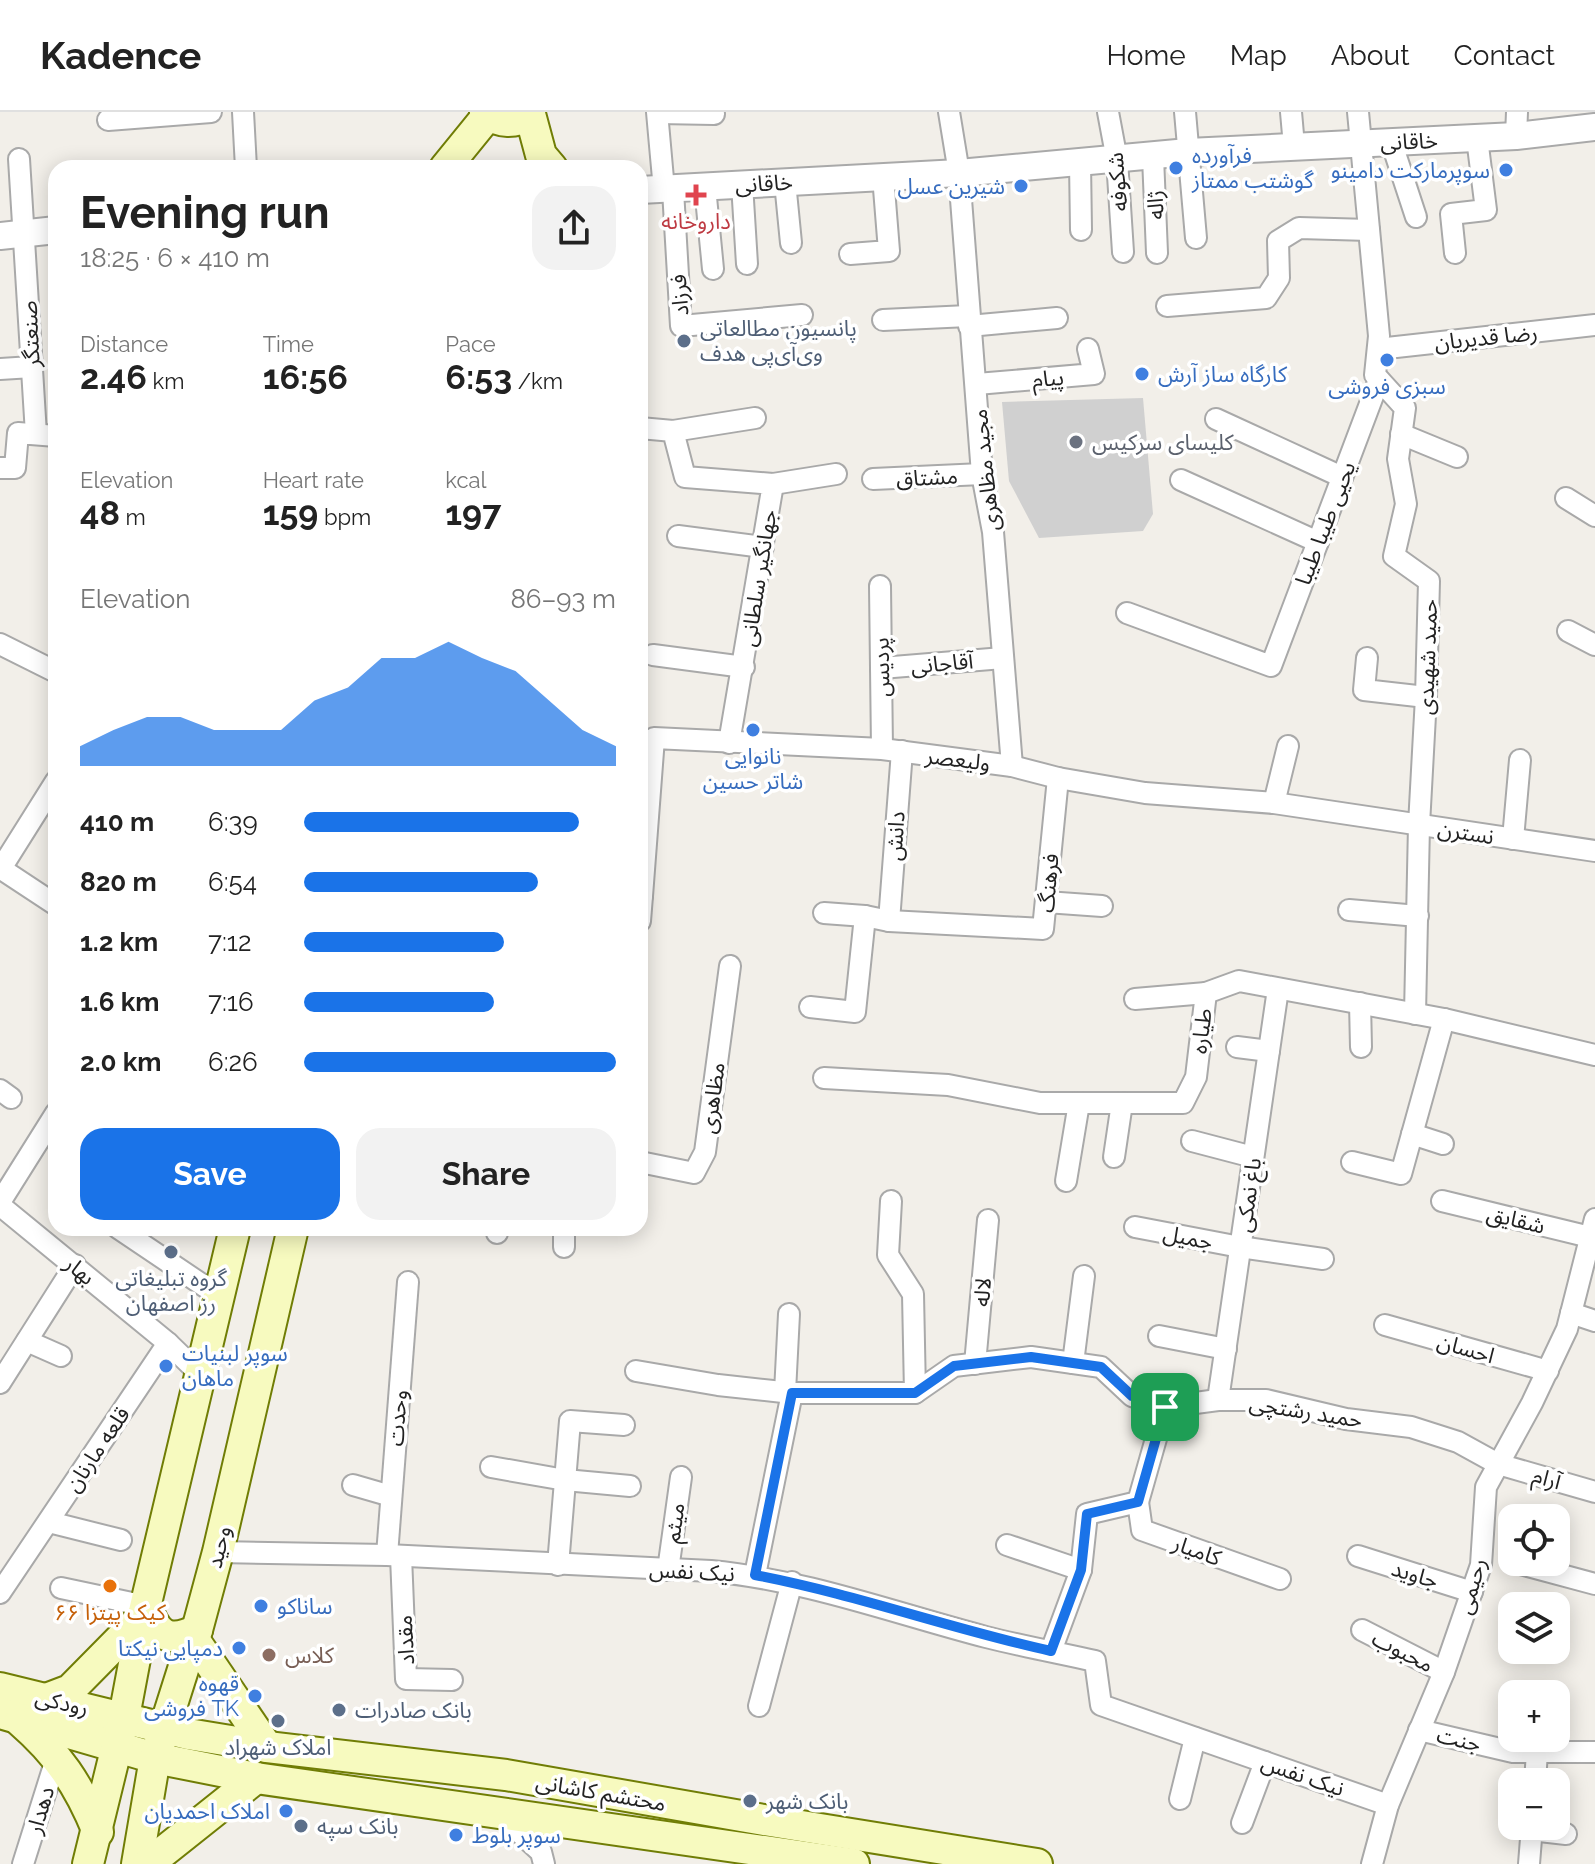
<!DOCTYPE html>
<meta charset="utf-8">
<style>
body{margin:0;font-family:Raleway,"Noto Sans Arabic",sans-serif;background:#f2f2f2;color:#222;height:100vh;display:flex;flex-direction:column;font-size:30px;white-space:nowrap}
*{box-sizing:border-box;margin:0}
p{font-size:26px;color:#767676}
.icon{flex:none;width:44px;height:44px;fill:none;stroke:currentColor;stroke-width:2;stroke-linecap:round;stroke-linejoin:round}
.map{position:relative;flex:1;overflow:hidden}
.drawer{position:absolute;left:48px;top:48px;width:600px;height:1076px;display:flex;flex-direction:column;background:#fff;border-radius:24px;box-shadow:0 4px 20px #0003}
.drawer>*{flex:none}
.buttons{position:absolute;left:1498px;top:1392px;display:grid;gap:16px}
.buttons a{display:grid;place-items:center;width:72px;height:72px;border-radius:16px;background:#fff;box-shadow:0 4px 20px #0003;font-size:40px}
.pin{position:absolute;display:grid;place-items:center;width:68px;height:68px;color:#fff;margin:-34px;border-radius:16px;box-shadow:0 4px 12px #0006}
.round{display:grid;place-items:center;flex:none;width:84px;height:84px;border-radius:24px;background:#f2f2f2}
.summary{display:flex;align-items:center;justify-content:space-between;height:136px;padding:0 32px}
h1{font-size:44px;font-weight:700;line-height:60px}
.stats{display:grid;grid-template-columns:repeat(3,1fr);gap:12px;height:136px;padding:8px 32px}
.stats div{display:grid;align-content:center}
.stats b{font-size:34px;font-weight:700}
.stats small{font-size:22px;font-weight:400}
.stats p{font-size:22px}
.chart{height:224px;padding:16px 32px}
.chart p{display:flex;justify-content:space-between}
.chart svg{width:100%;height:144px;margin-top:8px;fill:#1a73e8;opacity:.7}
.button{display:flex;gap:16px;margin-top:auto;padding:16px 32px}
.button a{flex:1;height:92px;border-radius:24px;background:#1a73e8;color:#fff;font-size:32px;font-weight:700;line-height:92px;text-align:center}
.button a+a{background:#f2f2f2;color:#222}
ul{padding:0 32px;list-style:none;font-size:26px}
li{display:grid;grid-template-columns:128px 96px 1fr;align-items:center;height:60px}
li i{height:20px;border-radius:10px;background:#1a73e8}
header{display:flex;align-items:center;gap:48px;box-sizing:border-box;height:112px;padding:0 40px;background:#fff;border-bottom:2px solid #e0e0e0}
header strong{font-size:38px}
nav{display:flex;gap:44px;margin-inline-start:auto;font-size:28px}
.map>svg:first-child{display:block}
.religious{fill:#d0d0d0}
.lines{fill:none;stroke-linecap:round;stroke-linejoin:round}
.minor-casing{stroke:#a9a9a9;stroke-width:24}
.tertiary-casing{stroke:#a9a9a9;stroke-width:30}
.secondary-casing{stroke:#707d05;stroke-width:34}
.minor{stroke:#fff;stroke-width:20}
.tertiary{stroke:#fff;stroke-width:26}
.secondary{stroke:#f7fabf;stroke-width:30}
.route-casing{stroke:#fff;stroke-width:16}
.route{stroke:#1a73e8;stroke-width:10}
.shop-dot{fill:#3f7fe0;stroke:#fff;stroke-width:3}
.health-dot{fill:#e0444e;stroke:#fff;stroke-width:3}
.service-dot{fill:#5c6f8a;stroke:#fff;stroke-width:3}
.worship-dot{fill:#6b7280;stroke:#fff;stroke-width:3}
.food-dot{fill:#e8710a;stroke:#fff;stroke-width:3}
.education-dot{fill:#8d6e63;stroke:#fff;stroke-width:3}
.labels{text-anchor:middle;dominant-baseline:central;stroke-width:7;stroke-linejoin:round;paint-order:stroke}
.street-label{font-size:22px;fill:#222;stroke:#fff}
.shop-label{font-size:22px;fill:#366cbe;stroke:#fff;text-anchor:start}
.health-label{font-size:22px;fill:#be3a42;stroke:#fff}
.service-label{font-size:22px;fill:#4e5e75;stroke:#fff;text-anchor:start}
.worship-label{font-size:22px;fill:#5b616d;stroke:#fff;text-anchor:start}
.food-label{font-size:22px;fill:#c56008;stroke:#fff}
.education-label{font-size:22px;fill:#785e54;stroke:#fff;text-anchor:start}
</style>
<header>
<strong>Kadence</strong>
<nav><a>Home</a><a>Map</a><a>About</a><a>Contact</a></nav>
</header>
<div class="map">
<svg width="1595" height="1752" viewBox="0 0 1595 1752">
<rect width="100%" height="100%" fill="#f2efe9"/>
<!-- religious -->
<polygon class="religious" points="1143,286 1153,402 1143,419 1039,426 1009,369 1002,290"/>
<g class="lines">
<defs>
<g id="minor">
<polyline points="243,0 246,56"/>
<polyline points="657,0 664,78"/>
<polyline points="949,0 959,61 982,362 993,420 1012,654"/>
<polyline points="1108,0 1117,48 1123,140"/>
<polyline points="1185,0 1196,126"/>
<polyline points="1291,0 1294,34"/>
<polyline points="1358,0 1379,224 1375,263 1405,296 1398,347 1406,392 1394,444 1429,469 1426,585 1419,713 1415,902"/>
<polyline points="658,1 714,2"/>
<polyline points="108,8 211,0"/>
<polyline points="1516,24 1517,0"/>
<polyline points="1391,29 1416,105"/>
<polyline points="1153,45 1157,141"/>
<polyline points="19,47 36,322"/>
<polyline points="1080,51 1081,118"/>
<polyline points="785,70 791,131"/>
<polyline points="742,72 747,152"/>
<polyline points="705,75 713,157"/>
<polyline points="673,78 681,214 802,203"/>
<polyline points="1455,141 1451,102 1486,98 1477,26"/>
<polyline points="850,142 889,139 883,64"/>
<polyline points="1167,194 1266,186 1279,166 1278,129 1299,116 1369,118"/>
<polyline points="883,208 968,204"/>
<polyline points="969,214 1057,206"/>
<polyline points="1378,237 1595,213"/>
<polyline points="0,257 32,255"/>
<polyline points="977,272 1094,262 1088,237"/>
<polyline points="1216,307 1342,365"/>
<polyline points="640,316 673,319 685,365 773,372 729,631"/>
<polyline points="673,319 755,306"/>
<polyline points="1401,322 1457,345"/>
<polyline points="0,356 15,356 18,321 56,324"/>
<polyline points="873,367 982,362"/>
<polyline points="1181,368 1318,430"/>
<polyline points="773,372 836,362"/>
<polyline points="1566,386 1595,404"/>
<polyline points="678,424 763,435"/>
<polyline points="880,474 882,637"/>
<polyline points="1127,501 1271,554 1379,268"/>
<polyline points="1568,519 1595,533"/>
<polyline points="0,532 56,560"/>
<polyline points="653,543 744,555"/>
<polyline points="1367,546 1364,578 1426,585"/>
<polyline points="881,556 1003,546"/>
<polyline points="1274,691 1288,634"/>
<polyline points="1513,727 1520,648"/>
<polyline points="0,756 56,793"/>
<polyline points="0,758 56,669"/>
<polyline points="640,784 642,784 654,626 882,637 1012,654 1058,666 1145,681 1274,691 1595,739"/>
<polyline points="1046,790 1102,794"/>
<polyline points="1349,798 1418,804"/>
<polyline points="824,801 865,804 889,809 1043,817 1058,666"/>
<polyline points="640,809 642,784"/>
<polyline points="889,809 902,639"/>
<polyline points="1135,887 1206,881"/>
<polyline points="1360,891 1361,935"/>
<polyline points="810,895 855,900 865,804"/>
<polyline points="1237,935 1269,939"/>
<polyline points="824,966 948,973 1040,991 1183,991 1196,965 1206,881 1239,869 1444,907 1595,943"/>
<polyline points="0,978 11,986"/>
<polyline points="56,1001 2,1087 2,1095 168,1231"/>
<polyline points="1412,1022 1443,1032"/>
<polyline points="1192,1029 1253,1045"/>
<polyline points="1114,1045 1122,991"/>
<polyline points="640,1050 694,1061 705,1040 730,854"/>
<polyline points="1352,1050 1401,1062 1444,907"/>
<polyline points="1066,1069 1079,991"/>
<polyline points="891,1089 888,1143 913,1182 915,1281"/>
<polyline points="1442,1089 1590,1125"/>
<polyline points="1135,1115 1240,1135 1323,1147"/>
<polyline points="118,1116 219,1184"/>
<polyline points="497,1121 497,1116"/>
<polyline points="564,1135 564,1116"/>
<polyline points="1571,1201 1595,1209"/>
<polyline points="1385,1213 1548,1259"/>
<polyline points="1159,1224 1226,1237"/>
<polyline points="27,1229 61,1244"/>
<polyline points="1073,1251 1084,1164"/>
<polyline points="975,1252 988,1108"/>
<polyline points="636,1259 718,1273 792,1281 915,1281 954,1254 1031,1245 1101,1255 1132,1284 1165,1295 1218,1288 1266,1288 1346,1307 1411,1315 1458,1330 1498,1352 1595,1380"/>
<polyline points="0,1271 75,1153"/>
<polyline points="785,1280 789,1202"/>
<polyline points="1218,1288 1278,877"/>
<polyline points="491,1355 565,1368 630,1374"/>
<polyline points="353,1373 391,1384"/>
<polyline points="1138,1390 1142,1418 1280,1467"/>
<polyline points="49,1410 121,1428"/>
<polyline points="1007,1433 1081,1458"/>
<path d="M218 1440 387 1443 711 1459C806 1468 894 1501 986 1525 1022 1534 1059 1541 1095 1549L1101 1593 1388 1693"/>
<polyline points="387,1443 408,1170"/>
<polyline points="401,1444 406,1567 452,1568"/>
<polyline points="1358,1444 1472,1480"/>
<polyline points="1513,1450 1595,1472"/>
<polyline points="558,1453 570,1309 624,1313"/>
<polyline points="668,1458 681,1365"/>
<polyline points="755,1463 792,1281"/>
<polyline points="61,1476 146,1494"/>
<polyline points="0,1481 168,1231 201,1263"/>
<polyline points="1362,1518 1444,1560"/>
<polyline points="1051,1539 1081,1458 1087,1402 1138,1390 1165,1295"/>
<polyline points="759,1594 792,1470"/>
<polyline points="1419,1618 1513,1640 1595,1640"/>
<polyline points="1535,1670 1537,1640"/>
<polyline points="1180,1687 1195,1626"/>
<polyline points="497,1700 541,1740 544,1752"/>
<polyline points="1242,1711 1265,1650"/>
<polyline points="1531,1718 1566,1722"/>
<polyline points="23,1752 57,1644"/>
<polyline points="1372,1752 1388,1693 1444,1560 1481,1453 1486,1375 1532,1291 1567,1217 1595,1107"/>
<polyline points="1529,1752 1532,1714"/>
</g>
<g id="tertiary">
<polyline points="640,78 959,61 1188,40 1516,24 1595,15"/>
<polyline points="0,124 56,118"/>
</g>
<g id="secondary">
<path d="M485 1C501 11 514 12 530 2L541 43 552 56"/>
<polyline points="445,56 484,8"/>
<path d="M146 1494C157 1523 167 1532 197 1518"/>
<polyline points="193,1526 267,1635"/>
<polyline points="0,1576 188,1622 267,1635 506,1663 764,1708 1037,1752"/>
<polyline points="49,1586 70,1578 143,1504"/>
<polyline points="0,1601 155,1646 256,1666 854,1752"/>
<path d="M20 1609C58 1642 79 1673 98 1720"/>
<polyline points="88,1752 124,1605 143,1504 235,1116"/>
<polyline points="137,1752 155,1646 193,1526 197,1518 218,1440 293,1116"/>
<polyline points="148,1752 256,1666"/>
</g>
</defs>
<!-- minor casing -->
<use href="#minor" class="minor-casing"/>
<!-- tertiary casing -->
<use href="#tertiary" class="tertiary-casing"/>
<!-- secondary casing -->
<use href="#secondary" class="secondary-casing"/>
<!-- minor -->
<use href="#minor" class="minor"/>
<!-- tertiary -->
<use href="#tertiary" class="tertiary"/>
<!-- secondary -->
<use href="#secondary" class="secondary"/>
</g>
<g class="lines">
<defs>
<path id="route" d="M1031 1245 1101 1255 1132 1284 1165 1295 1138 1390 1087 1402 1081 1458 1051 1539C951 1517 855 1482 755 1463L792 1281H915L954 1254Z"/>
</defs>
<!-- route casing -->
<use href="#route" class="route-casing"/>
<!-- route -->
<use href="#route" class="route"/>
</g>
<!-- markers -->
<g class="shop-dot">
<circle cx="1176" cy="56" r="8"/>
<circle cx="1506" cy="58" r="8"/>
<circle cx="1021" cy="74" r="8"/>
<circle cx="1387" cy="248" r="8"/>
<circle cx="1142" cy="262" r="8"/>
<circle cx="753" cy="618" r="8"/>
<circle cx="166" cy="1254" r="8"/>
<circle cx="261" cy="1494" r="8"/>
<circle cx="239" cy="1536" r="8"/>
<circle cx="255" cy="1584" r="8"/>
<circle cx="286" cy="1699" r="8"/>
<circle cx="456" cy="1723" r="8"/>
</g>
<path class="health-dot" d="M692 71h8v8h8v8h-8v8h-8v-8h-8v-8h8z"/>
<g class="service-dot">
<circle cx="684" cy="229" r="8"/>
<circle cx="171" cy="1140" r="8"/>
<circle cx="339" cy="1598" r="8"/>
<circle cx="278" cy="1609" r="8"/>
<circle cx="750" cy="1689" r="8"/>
<circle cx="301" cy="1714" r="8"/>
</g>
<circle class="worship-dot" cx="1076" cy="330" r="8"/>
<circle class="food-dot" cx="110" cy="1474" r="8"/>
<circle class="education-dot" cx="269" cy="1543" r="8"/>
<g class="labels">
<!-- street labels -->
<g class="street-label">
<text transform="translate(1409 29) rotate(-2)">خاقانی</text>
<text transform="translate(1117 70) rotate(-95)">شکوفه</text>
<text transform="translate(764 71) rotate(-3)">خاقانی</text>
<text transform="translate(1155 93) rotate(-93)">ژاله</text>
<text transform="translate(679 183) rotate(-94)">فرزاد</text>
<text transform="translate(30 222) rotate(-93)">صنعتگر</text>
<text transform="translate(1486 225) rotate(-6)">رضا قدیریان</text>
<text transform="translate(1048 266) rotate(-5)">پیام</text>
<text transform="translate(985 358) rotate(-96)">مجید مظاهری</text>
<text transform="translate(927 365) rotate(-3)">مشتاق</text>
<text transform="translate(1325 411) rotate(-69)">یحیی طیبا طیبا</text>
<text transform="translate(758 466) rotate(-81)">جهانگیر سلطانی</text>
<text transform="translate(1427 545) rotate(-88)">حمید شهیدی</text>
<text transform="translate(942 551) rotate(-5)">آقاجانی</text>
<text transform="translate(881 555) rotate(-91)">پردیس</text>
<text transform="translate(958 647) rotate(7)">ولیعصر</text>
<text transform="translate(1466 720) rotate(9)">نسترن</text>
<text transform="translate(895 724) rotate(-86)">دانش</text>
<text transform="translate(1048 771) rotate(-85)">فرهنگ</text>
<text transform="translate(1201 919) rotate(-83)">طیاره</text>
<text transform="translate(712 986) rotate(-82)">مظاهری</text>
<text transform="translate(1248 1083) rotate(-82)">باغ نمکی</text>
<text transform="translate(1516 1107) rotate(14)">شقایق</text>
<text transform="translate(1188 1125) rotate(11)">جمیل</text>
<text transform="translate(80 1158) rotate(39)">بهار</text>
<text transform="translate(982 1180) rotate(-85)">لاله</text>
<text transform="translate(1466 1236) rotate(16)">احسان</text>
<text transform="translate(1306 1299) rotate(9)">حمید رشتچی</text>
<text transform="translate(397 1306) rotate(-86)">وحدت</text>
<text transform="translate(97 1337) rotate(-56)">قلعه مارنان</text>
<text transform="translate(1547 1366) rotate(16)">آرام</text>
<text transform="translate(674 1411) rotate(-82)">میثم</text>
<text transform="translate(218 1435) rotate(-77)">وحید</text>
<text transform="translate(1197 1438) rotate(20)">کامیار</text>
<text transform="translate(692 1459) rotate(3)">نیک نفس</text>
<text transform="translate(1415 1462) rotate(17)">جاوید</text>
<text transform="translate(1471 1474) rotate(-74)">رحیمی</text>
<text transform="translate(405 1528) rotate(-93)">مقداد</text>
<text transform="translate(1403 1539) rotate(27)">محبوب</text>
<text transform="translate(62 1590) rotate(13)">رودکی</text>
<text transform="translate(1459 1627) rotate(13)">جنت</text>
<text transform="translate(1303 1663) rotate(19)">نیک نفس</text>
<text transform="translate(601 1680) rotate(10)">محتشم کاشانی</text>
<text transform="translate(40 1698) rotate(-73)">دهدار</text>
</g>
<!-- shop labels -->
<g class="shop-label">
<text x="1192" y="43">فرآورده<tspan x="1192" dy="25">گوشتب ممتاز</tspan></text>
<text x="1490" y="58" text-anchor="end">سوپرمارکت دامینو</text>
<text x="1005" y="74" text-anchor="end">شیرین عسل</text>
<text x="1158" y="262">کارگاه ساز آرش</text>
<text x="1387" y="274" text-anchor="middle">سبزی فروشی</text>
<text x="753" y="644" text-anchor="middle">نانوایی<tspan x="753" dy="25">شاتر حسین</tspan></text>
<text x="182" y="1241">سوپر لبنیات<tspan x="182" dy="25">ماهان</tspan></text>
<text x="277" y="1494">ساناکو</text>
<text x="223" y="1536" text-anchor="end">دمپایی نیکتا</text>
<text x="239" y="1571" text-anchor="end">قهوه<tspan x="239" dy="25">فروشی TK</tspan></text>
<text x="270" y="1699" text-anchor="end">املاک احمدیان</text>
<text x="472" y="1723">سوپر بلوط</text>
</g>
<!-- health labels -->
<g class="health-label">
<text x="696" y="109">داروخانه</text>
</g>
<!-- service labels -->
<g class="service-label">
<text x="700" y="216">پانسیون مطالعاتی<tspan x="700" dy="25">وی‌آی‌پی هدف</tspan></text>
<text x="171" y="1166" text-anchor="middle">گروه تبلیغاتی<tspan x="171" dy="25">رز اصفهان</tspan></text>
<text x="355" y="1598">بانک صادرات</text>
<text x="278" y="1635" text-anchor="middle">املاک شهراد</text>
<text x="766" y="1689">بانک شهر</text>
<text x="317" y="1714">بانک سپه</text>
</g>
<!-- worship labels -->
<g class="worship-label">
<text x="1092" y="330">کلیسای سرکیس</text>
</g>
<!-- food labels -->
<g class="food-label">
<text x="110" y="1500">کیک پیتزا ۶۶</text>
</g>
<!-- education labels -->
<g class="education-label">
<text x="285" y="1543">کلاس</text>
</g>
</g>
</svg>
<div class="buttons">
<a><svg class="icon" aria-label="locate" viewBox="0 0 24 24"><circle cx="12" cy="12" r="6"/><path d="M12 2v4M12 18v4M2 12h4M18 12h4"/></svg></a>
<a><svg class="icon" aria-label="layers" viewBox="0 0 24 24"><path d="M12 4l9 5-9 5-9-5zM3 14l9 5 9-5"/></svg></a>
<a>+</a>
<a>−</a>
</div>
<div class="pin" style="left:1165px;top:1295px;background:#1e9e55"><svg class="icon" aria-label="arrive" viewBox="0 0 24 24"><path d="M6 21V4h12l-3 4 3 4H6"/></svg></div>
<section class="drawer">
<div class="summary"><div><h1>Evening run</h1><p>18:25 · 6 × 410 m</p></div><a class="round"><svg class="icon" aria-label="share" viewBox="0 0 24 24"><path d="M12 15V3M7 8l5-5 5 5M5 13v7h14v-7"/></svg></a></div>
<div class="stats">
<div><p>Distance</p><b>2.46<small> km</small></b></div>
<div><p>Time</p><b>16:56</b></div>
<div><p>Pace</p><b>6:53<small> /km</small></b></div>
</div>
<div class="stats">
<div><p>Elevation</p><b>48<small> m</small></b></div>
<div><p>Heart rate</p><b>159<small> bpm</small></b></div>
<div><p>kcal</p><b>197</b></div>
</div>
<div class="chart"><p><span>Elevation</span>86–93 m</p>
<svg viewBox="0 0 160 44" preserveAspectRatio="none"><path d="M0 44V38L10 33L20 29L30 29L40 33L50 33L60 33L70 24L80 20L90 11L100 11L110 6L120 11L130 15L140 24L150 33L160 38V44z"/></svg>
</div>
<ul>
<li><b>410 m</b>6:39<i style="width:88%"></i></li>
<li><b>820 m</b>6:54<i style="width:75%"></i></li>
<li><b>1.2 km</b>7:12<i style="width:64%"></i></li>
<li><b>1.6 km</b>7:16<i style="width:61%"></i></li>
<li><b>2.0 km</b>6:26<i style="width:100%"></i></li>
</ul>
<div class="button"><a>Save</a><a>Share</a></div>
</section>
</div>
